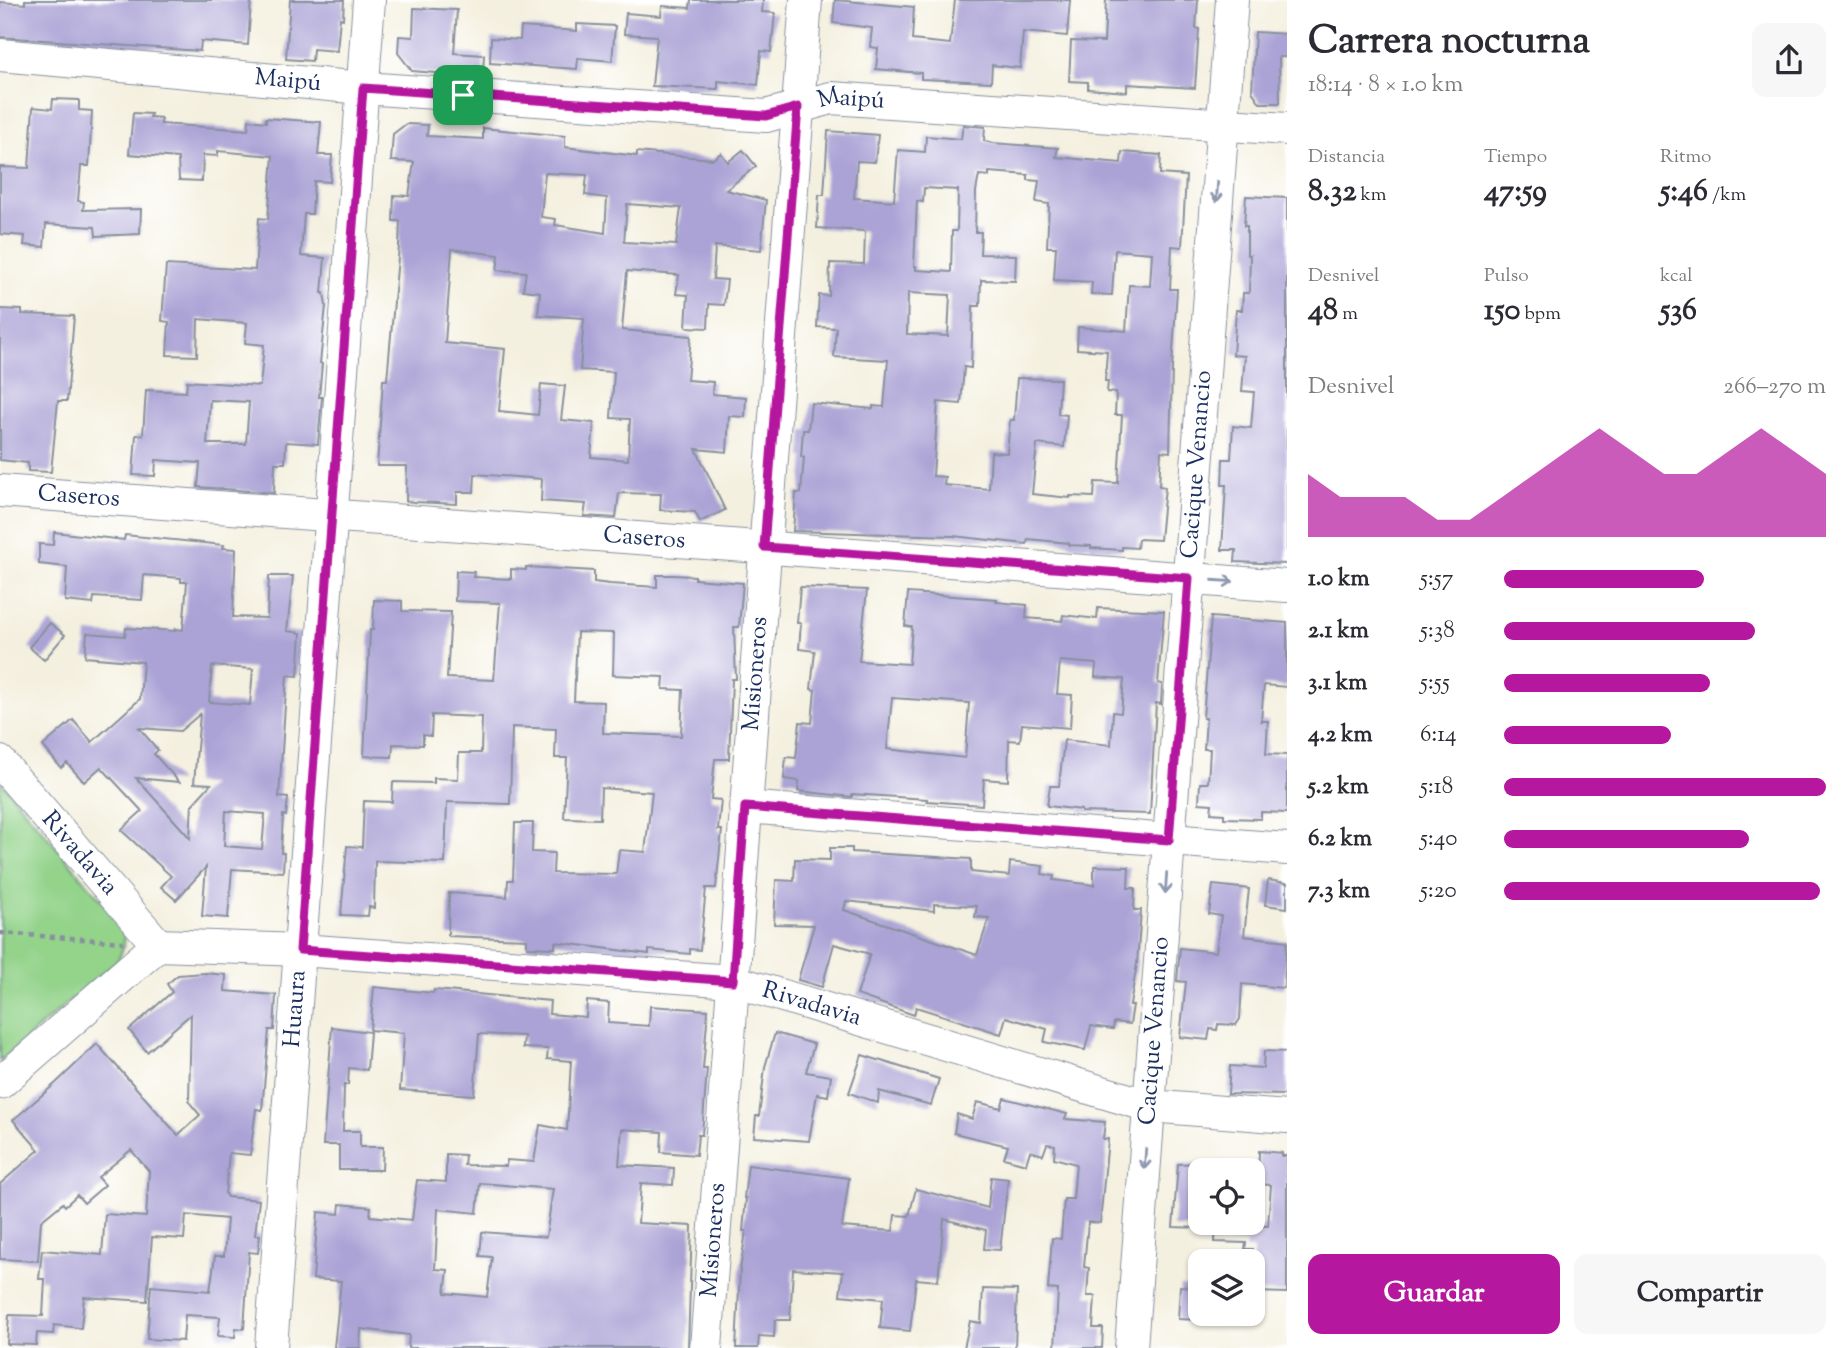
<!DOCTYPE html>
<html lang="es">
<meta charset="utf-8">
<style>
body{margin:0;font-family:"Sorts Mill Goudy",serif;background:#f7f7f7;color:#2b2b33;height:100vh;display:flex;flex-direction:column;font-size:26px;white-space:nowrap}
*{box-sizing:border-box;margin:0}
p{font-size:23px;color:#7c7c81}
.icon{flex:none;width:38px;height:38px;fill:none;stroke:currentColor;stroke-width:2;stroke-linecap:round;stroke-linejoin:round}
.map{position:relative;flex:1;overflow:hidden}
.side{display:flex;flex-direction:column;background:#fff;width:560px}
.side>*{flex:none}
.tools{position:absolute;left:1188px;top:1158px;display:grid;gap:14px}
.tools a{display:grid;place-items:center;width:77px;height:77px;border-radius:14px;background:#fff;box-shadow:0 2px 5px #0004;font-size:35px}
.pin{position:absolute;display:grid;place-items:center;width:60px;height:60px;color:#fff;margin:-30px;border-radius:14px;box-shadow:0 4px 10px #0006}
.round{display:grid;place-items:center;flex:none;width:74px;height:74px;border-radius:14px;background:#f7f7f7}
.overview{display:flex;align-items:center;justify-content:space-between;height:119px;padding:0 21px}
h1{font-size:38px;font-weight:700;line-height:52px}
.metrics{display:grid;grid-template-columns:repeat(3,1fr);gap:10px;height:119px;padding:7px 21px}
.metrics div{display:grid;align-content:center}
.metrics b{font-size:30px;font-weight:700}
.metrics small{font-size:19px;font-weight:400}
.metrics p{font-size:19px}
.chart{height:196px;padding:14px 21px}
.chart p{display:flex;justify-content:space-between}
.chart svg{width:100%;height:126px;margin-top:7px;fill:#b5179e;opacity:.7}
.button{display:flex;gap:14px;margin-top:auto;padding:14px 21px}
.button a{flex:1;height:80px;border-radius:14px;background:#b5179e;color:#fff;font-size:28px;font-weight:700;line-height:80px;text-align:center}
.button a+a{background:#f7f7f7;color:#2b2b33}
ul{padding:0 21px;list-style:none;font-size:23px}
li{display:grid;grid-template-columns:112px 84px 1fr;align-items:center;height:52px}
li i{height:18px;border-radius:9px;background:#b5179e}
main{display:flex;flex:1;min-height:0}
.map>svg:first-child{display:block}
.green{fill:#93d38a;stroke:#578174;stroke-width:2}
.building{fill:#aba3d5;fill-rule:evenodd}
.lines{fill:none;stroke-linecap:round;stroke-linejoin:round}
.minor-casing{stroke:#88909e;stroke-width:34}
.path{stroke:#88909e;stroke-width:4.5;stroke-dasharray:5 5;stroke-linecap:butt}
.minor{stroke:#fff;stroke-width:32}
.oneway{stroke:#8d97ae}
.route-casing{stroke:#fff;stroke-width:14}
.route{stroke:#b5179e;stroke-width:9}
.labels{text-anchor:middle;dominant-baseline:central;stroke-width:6;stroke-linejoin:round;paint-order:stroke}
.street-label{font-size:24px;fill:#1b2f5e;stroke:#fff}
</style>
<main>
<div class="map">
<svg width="1287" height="1348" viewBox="0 0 1287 1348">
<rect width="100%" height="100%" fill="#fff"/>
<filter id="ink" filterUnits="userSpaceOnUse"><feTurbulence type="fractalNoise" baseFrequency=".0143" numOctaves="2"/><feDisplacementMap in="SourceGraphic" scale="14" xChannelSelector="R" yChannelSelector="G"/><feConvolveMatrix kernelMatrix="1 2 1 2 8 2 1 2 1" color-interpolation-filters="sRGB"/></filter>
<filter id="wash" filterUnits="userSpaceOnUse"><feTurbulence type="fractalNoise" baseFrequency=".00686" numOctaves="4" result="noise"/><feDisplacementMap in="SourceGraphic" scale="28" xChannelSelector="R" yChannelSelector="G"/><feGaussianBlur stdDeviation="1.57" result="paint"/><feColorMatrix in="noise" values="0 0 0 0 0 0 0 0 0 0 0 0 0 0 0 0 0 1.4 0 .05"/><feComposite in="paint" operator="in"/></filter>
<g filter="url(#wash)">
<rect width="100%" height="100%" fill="#f4f0df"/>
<!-- green -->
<path class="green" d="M0 781 121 923C127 938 125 946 118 960L0 1061Z"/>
<g id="blocks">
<!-- building -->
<g class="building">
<polygon points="25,0 251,0 248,45 201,41 200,51 0,37 0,2 25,4"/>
<polygon points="290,0 344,0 343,19 340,18 337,51 313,49 312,61 286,59"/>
<polygon points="691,0 763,0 762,12 775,13 771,52 761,51 758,85 718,81 718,89 652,86 657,36 624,34 626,13 661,16 662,6 690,8"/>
<polygon points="835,0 914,7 912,40 950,44 955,0 1070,0 1067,36 1023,32 1020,68 992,65 991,82 921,79 921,73 876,69 878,48 870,47 872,28 833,23"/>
<polygon points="1106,0 1198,0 1196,28 1199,29 1195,88 1127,84 1127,92 1088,89 1088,82 1069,81 1071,41 1104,42"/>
<polygon points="414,8 457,10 454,53 484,55 483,73 448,71 447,74 412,71 398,53 399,36 413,37"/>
<polygon points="577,24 615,26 612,61 578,58 577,69 490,63 491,38 520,40 521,27 577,31"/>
<polygon points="1255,32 1287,34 1287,57 1279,57 1280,103 1260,103 1252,91"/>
<polygon points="53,99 79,100 79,110 92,111 89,166 81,166 78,201 84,202 83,210 141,209 140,234 96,236 95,227 46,224 44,247 24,245 25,236 0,234 0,167 29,168 33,107 52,109"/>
<path d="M133 113 151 114 150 117 161 118V124L248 130 249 120 266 122V118L321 122 318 155H332L330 182 314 181 312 214H304L301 256 325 258 322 293H324L326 306 320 363 322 364 319 397H322L318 444 286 442 285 463H275L274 493 198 487 200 463 156 460 155 476 133 475 136 435H143L146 390 186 392 187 381 260 386 264 345 245 343 247 323 198 319 197 356 167 355 169 322 162 321 166 265 255 270 259 218 268 219 273 156 218 151V156L203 155 202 181 179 180 178 158 129 154ZM210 400 249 402 246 444H207Z"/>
<path d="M406 124 428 125 427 136 483 139V128L565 136V147L637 156V152L713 159 721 153 728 162 743 150 756 166 726 190 766 200 761 250 715 246 713 279 727 280 724 305 709 304 708 328 686 327 688 295 676 294 679 275 627 271 622 330 691 336 687 380 713 382 712 394 746 397 745 417 729 416 727 452 696 449 725 510 700 522 695 512 660 510 661 494 619 493 616 518 584 516 586 504 541 501 542 479 475 474 474 492H457V504L414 502 406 501 407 466H377L383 380H387L399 246 400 221H393L394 195 409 196 414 162 391 161 393 134ZM545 173 587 175 585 195 607 198 605 233 555 225 556 219 541 217ZM627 204 681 208 676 245 624 242ZM452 249 499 255 497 270 526 272 523 290 540 292 538 315 584 318 580 370 614 372 611 418 630 419 628 460 591 457 594 423 561 420 565 386 541 384 538 415 499 411 505 349 445 343Z"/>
<path d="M963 125 985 127 984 141 992 143 1058 148 1056 157 1121 163 1122 152 1161 155 1160 174 1186 176 1182 247 1172 246 1170 289H1177L1172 368 1170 452 1161 451 1159 486 1165 487 1160 540 1138 539 1137 548 1122 547V550L1091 548V546L1069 545V543L1028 539 1027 544 953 536 793 531 796 493H801L804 457H801L803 430H808L811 403 873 409V406L884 407 888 360 834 357 836 328 817 327 819 295 829 296 830 263 864 264 865 231 817 228 819 195H824L828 131 878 135 875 162 857 161 854 198 894 201 898 150 925 152 926 136 961 139ZM989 172 1028 175V180L1039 181 1036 202 1049 204 1047 247H1056L1054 280 1092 282 1091 294 1112 295 1115 250 1152 253 1150 286 1129 285 1126 331 1078 327 1077 349 1107 351 1105 381H1108L1107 392 1116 393 1115 415H1122L1118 483 1095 482 1094 497 1070 496V498L1032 494 1037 444 1064 447 1067 415 1058 414 1060 379 1017 378 1014 420H1010L1007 453 991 452 989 489 944 485 945 477 933 476 938 402 961 404 964 367 971 368 973 306H980L981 280 1015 281 1016 255 980 254 981 232H975L976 191 979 175 989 176ZM924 188 958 190 957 231H952L951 272 916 270V266H914L917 201 923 202ZM908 293 950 295 948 336 907 334Z"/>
<polygon points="1246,196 1287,198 1287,564 1235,562 1236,550 1222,550 1226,485 1222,485 1223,459 1231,459 1233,426 1251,428 1254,392 1242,391 1245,356 1233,355 1236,310 1242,310 1243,293 1249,293 1250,255 1247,255 1247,226 1244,226"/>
<polygon points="0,309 22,310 22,314 74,316 67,401 58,401 51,472 28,471 28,463 0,460"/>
<path d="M54 532 124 540 125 535 224 545 223 548 236 549 233 617 267 618 269 576H293L287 631 301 633 298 676 287 675 279 797 288 798 286 816 283 815 281 853H284L283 872 232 869 228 918 202 916 206 867 176 900 161 887 171 876 121 830 142 811 101 767 84 782 67 763 61 768 43 746 73 720 92 742 140 699 143 662 85 657 87 633 125 636 126 628 175 631V629L183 630 187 582H181V578L144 575 142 600 94 597 93 604 65 601 67 567 39 564V544L53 545ZM212 666 253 669 250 705 209 702ZM200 714 194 783 211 784 192 805 190 838 136 778 179 782 154 754 158 750 139 728 180 731ZM226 811 265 814 262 849 224 846Z"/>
<path d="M526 567 594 571V582L610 584 657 587V575H672L695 576V579L743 583 739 627H734L736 679H732L729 759H715L711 799 721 800 718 830H722L716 888H706L700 950 690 949V954L649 950V954L555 942V948L527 947V939L448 936 449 893 507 897 508 880H513L515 823H533L532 852 554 853 553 873 616 874 619 850 645 852 652 792 601 788 600 819 564 818 567 758H555L556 729 512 727 510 804 447 802 445 863 375 861 374 908 369 907 368 916 341 915 347 846 362 847 364 801 392 802 393 782 434 783V778L458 779 459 753H481L482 717 432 715 431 736 423 735V745L393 744 392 757 364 756 370 630H373L374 600 402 601V611L451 612 447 678 494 680 500 603 455 601 456 571 474 572 473 577 511 579V569L526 570ZM577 632 614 633 613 675 664 677 663 689 683 690 681 736 603 733 604 702 574 701Z"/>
<path d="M800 587 867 590 859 661 909 664 912 627 905 626 908 593 997 599 996 602 1027 605 1026 618 1062 621 1063 615 1097 619 1098 608 1164 611 1158 683 1162 684V686L1161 704 1156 703 1150 814 1081 812V810L1047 806 1050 786H1059L1064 740 1111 745 1113 712 1121 713 1124 679 1095 677 1096 664 1060 661 1057 694 1072 695 1070 728 1022 724 1020 741 1009 740 1008 781 984 779 982 805 927 801V799L852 794V797L798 791 799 781 784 779 786 757 796 758 800 722 812 723 815 690 811 689 815 651 799 649 801 623H797ZM892 698 969 703 965 758 887 749Z"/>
<polygon points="1211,617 1287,623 1287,687 1264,685 1261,721 1268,721 1266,754 1287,755 1287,813 1261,812 1261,819 1224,818 1224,814 1211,813 1212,804 1199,803 1200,783 1208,783 1210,749 1204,749 1206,718 1203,718"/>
<polygon points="50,623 65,635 44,660 29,647"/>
<path d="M830 848H852V852L971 859V872L1009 876 1010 862 1043 866 1042 874 1054 876 1053 880 1094 885V866L1129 867 1128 888H1135L1134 910H1141L1137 964 1130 1005H1133L1130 1024 1114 1022 1113 1029 1091 1026 1085 1050 1044 1042 1047 1029 1006 1017 1001 1034 916 1007 914 1015 857 995 870 954 834 944 822 987 798 980 814 925 774 924 776 880 794 881 795 859 830 860ZM846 901 934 911V904L977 906 975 917 989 918 977 955 844 910Z"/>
<polygon points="1268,880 1287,883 1287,908 1265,905"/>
<polygon points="1213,885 1249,889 1244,936 1287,941 1284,988 1242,984 1240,1019 1236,1025 1218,1024 1217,1030 1210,1029 1208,1040 1180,1037 1186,982 1177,981 1180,948 1216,952 1221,916 1209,914"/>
<polygon points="205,973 226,975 225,991 276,995 274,1030 269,1030 262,1110 256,1109 250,1155 229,1153 225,1194 227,1197 259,1200 255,1235 260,1235 258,1253 249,1252 244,1329 236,1328 235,1337 218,1336 220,1317 185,1315 183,1341 147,1339 151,1286 210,1291 215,1256 224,1256 227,1219 186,1215 184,1239 152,1237 147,1301 84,1297 81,1328 54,1325 53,1334 37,1333 36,1345 7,1344 9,1315 43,1316 45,1279 39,1279 42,1250 102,1255 105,1214 146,1217 149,1171 131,1150 98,1177 105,1185 84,1203 77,1195 65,1206 63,1203 41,1221 38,1261 0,1259 0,1184 39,1150 13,1120 56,1083 97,1044 178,1135 200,1115 189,1102 191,1014 147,1052 129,1030 172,992 167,984 178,975"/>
<path d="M374 987 433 993 434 990 447 991 550 1001 549 1014 586 1017 587 1001 609 1003 608 1023 649 1026 650 1006 708 1010 703 1069H707L702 1135H698L696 1155 661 1152 662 1132 622 1129 619 1165 674 1168 673 1185 641 1183 638 1223 692 1226 688 1348H408L409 1335 361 1329 360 1348H334L341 1281 313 1279 318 1212 339 1214 340 1204 371 1207 370 1216 412 1220 417 1180 446 1182V1154L465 1155 464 1165 506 1166 507 1160 534 1162 540 1125 567 1130 571 1061 547 1059 548 1049 523 1048 524 1036 479 1034 474 1095 400 1090 404 1033 370 1030ZM480 1183 553 1189 546 1237 482 1232 480 1256 492 1257 487 1297 445 1293 448 1270 435 1269 438 1209 477 1213Z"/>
<polygon points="332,1027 370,1032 367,1070 349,1068 348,1085 344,1085 343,1131 360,1131 360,1147 383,1147 382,1170 339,1170 339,1145 323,1145"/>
<polygon points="775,1033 814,1044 806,1072 831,1076 828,1096 817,1094 809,1141 754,1137 756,1116 759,1116 765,1067"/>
<polygon points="1264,1051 1287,1052 1287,1095 1228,1094 1230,1066 1263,1068"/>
<polygon points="862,1055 939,1079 931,1105 879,1091 878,1103 849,1093"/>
<polygon points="1004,1098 1067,1114 1065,1119 1105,1122 1103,1139 1108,1139 1100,1223 1088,1222 1084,1267 1089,1268 1087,1296 1095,1296 1093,1328 1103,1328 1102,1348 1055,1348 1058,1290 1048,1289 1052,1238 1061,1239 1064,1199 1073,1199 1076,1164 1054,1158 1055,1145 1047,1144 1043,1155 1030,1151 1026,1164 1004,1158 1008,1146 954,1133 957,1114 972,1119 977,1102 1001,1108"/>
<polygon points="1259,1151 1282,1153 1282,1156 1287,1156 1287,1293 1253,1292 1253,1249 1245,1249 1246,1243 1215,1242 1216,1223 1268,1226 1271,1185 1258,1184"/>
<polygon points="1200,1163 1200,1228 1173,1227 1178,1164"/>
<polygon points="748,1165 849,1178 842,1227 893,1231 895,1215 909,1216 916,1189 988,1208 991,1177 1008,1179 1000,1250 984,1249 986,1230 944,1219 938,1281 916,1279 910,1331 880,1328 883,1299 840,1295 843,1272 793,1269 790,1320 775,1320 774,1337 759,1336 758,1348 736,1348 740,1270 746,1231 743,1231 746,1198 744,1198"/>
<polygon points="1180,1286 1200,1288 1200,1320 1178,1319"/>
<polygon points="983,1289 1017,1290 1015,1348 964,1348 970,1321 981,1323"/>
</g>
</g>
</g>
<g filter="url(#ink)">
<use href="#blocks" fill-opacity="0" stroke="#88909e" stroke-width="2"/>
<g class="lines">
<defs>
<g id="minor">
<path id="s1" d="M0 55 363 88 766 116 831 98 1287 129"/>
<path id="s2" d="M0 491 1287 586"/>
<path id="s3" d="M0 762 158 945"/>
<polyline points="745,807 1287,849"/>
<path id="s4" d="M0 1083 158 945 300 950 733 981 1149 1106 1287 1117"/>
<path id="s5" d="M271 1348 369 0"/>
<path id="s6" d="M706 1348 806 0"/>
<path id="s7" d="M1131 1348 1232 0"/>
</g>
</defs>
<!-- minor casing -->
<use href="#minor" class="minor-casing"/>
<!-- path -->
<polyline class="path" points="0,933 123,942"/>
<!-- minor -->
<use href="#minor" class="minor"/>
</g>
<!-- one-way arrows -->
<defs><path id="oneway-shaft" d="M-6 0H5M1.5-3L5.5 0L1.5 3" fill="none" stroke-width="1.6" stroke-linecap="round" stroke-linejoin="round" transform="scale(1.75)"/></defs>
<g class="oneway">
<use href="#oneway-shaft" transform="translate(1217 192) rotate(94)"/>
<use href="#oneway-shaft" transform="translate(1223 581) rotate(4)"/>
<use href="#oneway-shaft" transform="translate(1166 883) rotate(94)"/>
<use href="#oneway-shaft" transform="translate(1145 1159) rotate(94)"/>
</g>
</g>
<g class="lines" filter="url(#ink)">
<defs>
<polygon id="route" points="363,88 766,116 798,107 764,547 1189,578 1169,840 745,807 733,981 300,950"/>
</defs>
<!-- route casing -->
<use href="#route" class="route-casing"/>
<!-- route -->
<use href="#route" class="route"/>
</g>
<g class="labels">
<!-- street labels -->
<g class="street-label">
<text stroke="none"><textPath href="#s1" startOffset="289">Maipú</textPath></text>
<text stroke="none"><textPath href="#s1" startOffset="856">Maipú</textPath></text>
<text stroke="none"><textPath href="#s7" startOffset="886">Cacique Venancio</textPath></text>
<text stroke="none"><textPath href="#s2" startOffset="79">Caseros</textPath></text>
<text stroke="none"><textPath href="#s2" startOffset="646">Caseros</textPath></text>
<text stroke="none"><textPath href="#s6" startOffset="676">Misioneros</textPath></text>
<text stroke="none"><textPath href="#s3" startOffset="121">Rivadavia</textPath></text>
<text stroke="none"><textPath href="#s4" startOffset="868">Rivadavia</textPath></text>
<text stroke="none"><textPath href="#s5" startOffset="340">Huaura</textPath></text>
<text stroke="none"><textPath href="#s7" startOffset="318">Cacique Venancio</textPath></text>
<text stroke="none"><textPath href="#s6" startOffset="108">Misioneros</textPath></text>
</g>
</g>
</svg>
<div class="tools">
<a><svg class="icon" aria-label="locate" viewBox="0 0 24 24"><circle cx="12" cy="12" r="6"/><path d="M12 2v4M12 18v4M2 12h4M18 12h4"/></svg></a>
<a><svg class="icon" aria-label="layers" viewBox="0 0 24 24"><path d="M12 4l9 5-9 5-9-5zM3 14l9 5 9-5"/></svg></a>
</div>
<div class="pin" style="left:463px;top:95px;background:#1e9e55"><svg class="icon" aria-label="arrive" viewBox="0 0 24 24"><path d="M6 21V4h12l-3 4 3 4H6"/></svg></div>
</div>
<section class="side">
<div class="overview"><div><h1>Carrera nocturna</h1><p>18:14 · 8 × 1.0 km</p></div><a class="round"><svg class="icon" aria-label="share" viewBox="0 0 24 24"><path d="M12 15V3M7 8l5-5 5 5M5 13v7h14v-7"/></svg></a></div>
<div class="metrics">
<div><p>Distancia</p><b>8.32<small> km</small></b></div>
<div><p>Tiempo</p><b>47:59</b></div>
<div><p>Ritmo</p><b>5:46<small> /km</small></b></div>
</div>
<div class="metrics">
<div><p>Desnivel</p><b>48<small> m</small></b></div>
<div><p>Pulso</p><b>150<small> bpm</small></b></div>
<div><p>kcal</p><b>536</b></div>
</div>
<div class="chart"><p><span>Desnivel</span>266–270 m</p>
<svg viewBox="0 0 160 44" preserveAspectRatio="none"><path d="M0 44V22L10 30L20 30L30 30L40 38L50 38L60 30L70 22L80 14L90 6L100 14L110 22L120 22L130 14L140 6L150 14L160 22V44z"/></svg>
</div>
<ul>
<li><b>1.0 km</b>5:57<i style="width:62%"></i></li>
<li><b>2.1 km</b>5:38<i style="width:78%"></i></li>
<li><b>3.1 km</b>5:55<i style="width:64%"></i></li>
<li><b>4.2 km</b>6:14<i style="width:52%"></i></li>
<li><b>5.2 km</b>5:18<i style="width:100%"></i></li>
<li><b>6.2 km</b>5:40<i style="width:76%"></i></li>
<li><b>7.3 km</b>5:20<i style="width:98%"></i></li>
</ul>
<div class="button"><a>Guardar</a><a>Compartir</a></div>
</section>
</main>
